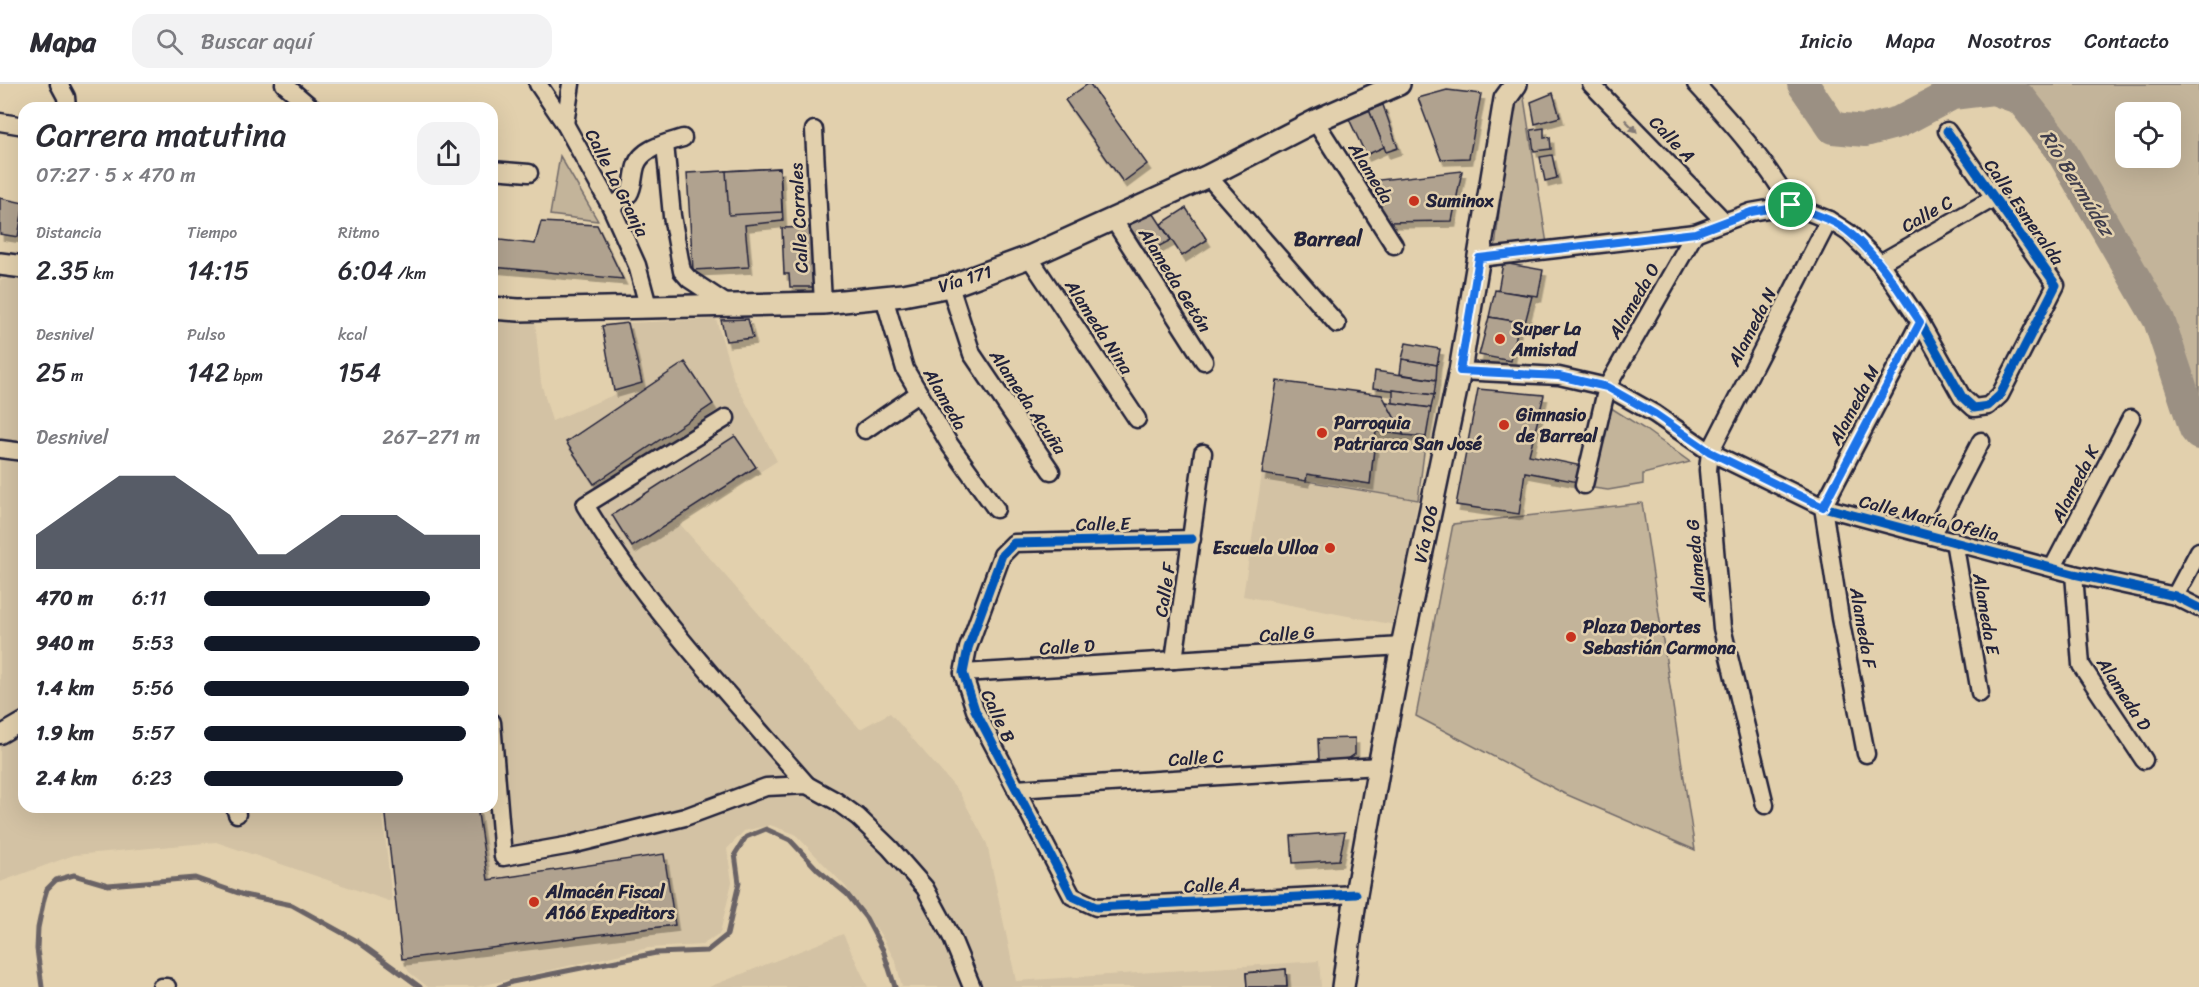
<!DOCTYPE html>
<html lang="es">
<meta charset="utf-8">
<style>
body{margin:0;font-family:Sriracha,sans-serif;background:#f2f2f3;color:#2b2b33;height:100vh;display:flex;flex-direction:column;font-size:22px;white-space:nowrap}
*{box-sizing:border-box;margin:0}
p{font-size:20px;color:#7c7c81}
.icon{flex:none;width:33px;height:33px;fill:none;stroke:currentColor;stroke-width:2;stroke-linecap:round;stroke-linejoin:round}
.map{position:relative;flex:1;overflow:hidden}
.panel{position:absolute;left:18px;top:18px;width:480px;height:711px;display:flex;flex-direction:column;background:#fff;border-radius:18px;box-shadow:0 6px 24px #0002}
.panel>*{flex:none}
.buttons{position:absolute;left:2115px;top:18px;display:grid;gap:12px}
.buttons a{display:grid;place-items:center;width:66px;height:66px;border-radius:12px;background:#fff;box-shadow:0 6px 24px #0002;font-size:30px}
.pin{position:absolute;display:grid;place-items:center;width:51px;height:51px;color:#fff;margin:-26px;border:3px solid #fff;border-radius:50%;box-shadow:0 2px 6px #0007}
.round{display:grid;place-items:center;flex:none;width:63px;height:63px;border-radius:18px;background:#f2f2f3}
.headline{display:flex;align-items:center;justify-content:space-between;height:102px;padding:0 18px}
h1{font-size:33px;font-weight:600;line-height:45px}
.metrics{display:grid;grid-template-columns:repeat(3,1fr);gap:9px;height:102px;padding:6px 18px}
.metrics div{display:grid;align-content:center}
.metrics b{font-size:26px;font-weight:600}
.metrics small{font-size:16px;font-weight:400}
.metrics p{font-size:16px}
.chart{height:168px;padding:12px 18px}
.chart p{display:flex;justify-content:space-between}
.chart svg{width:100%;height:108px;margin-top:6px;fill:#111827;opacity:.7}
ul{padding:0 18px;list-style:none;font-size:20px}
li{display:grid;grid-template-columns:96px 72px 1fr;align-items:center;height:45px}
li i{height:15px;border-radius:8px;background:#111827}
header{display:flex;align-items:center;gap:36px;box-sizing:border-box;height:84px;padding:0 30px;background:#fff;border-bottom:2px solid #e1e1e2}
header strong{font-size:28px}
nav{display:flex;gap:33px;margin-inline-start:auto;font-size:21px}
.search{width:420px;height:54px;background:#f2f2f3;display:flex;align-items:center;gap:15px;box-sizing:border-box;padding:0 21px;border-radius:18px;color:#7c7c81;font-size:22px}
.map>svg:first-child{display:block}
.built{fill:#d3c2a4}
.green{fill:#c3b49a;stroke:#726b6a;stroke-width:1.5;fill-rule:evenodd}
.lines{fill:none;stroke-linecap:round;stroke-linejoin:round}
.stream{stroke:#6b6466;stroke-width:5}
.river{stroke:#9b9083;stroke-width:32}
.building{fill:#b0a28f;stroke:#22223b;stroke-width:1.5;filter:url(#shadow)}
.minor-casing{stroke:#22223b;stroke-width:21}
.major-casing{stroke:#22223b;stroke-width:26}
.minor{stroke:#e2d0ad;stroke-width:16}
.major{stroke:#e2d0ad;stroke-width:21}
.cycleway-casing{stroke:#e2d0ad;stroke-width:13}
.cycleway{stroke:#0057b8;stroke-width:9}
.oneway{fill:#827974}
.route-casing{stroke:#fff;stroke-width:12}
.route{stroke:#1a73e8;stroke-width:8}
.poi-dot{fill:#c8321e;stroke:#e2d0ad;stroke-width:2}
.labels{text-anchor:middle;dominant-baseline:central;stroke-width:5;stroke-linejoin:round;paint-order:stroke}
.street-label{font-size:18px;fill:#22223b;stroke:#e2d0ad}
.poi-label{font-size:18px;font-weight:bold;fill:#22223b;stroke:#e2d0ad;text-anchor:start}
.water-label{font-size:20px;font-style:italic;fill:#403e4d;stroke:#e2d0ad}
.quarter-label{font-size:21px;font-weight:bold;fill:#22223b;stroke:#e2d0ad}
</style>
<header>
<strong>Mapa</strong>
<div class="search"><svg class="icon" aria-label="search" viewBox="0 0 24 24"><circle cx="10" cy="10" r="6"/><path d="M15 15l6 6"/></svg>Buscar aquí</div>
<nav><a>Inicio</a><a>Mapa</a><a>Nosotros</a><a>Contacto</a></nav>
</header>
<div class="map">
<svg width="2199" height="903" viewBox="0 0 2199 903">
<defs>
<filter id="shadow"><feDropShadow dx="3.5" dy="6" stdDeviation="0" flood-color="#0004"/></filter>
</defs>
<rect width="100%" height="100%" fill="#e2d0ad"/>
<filter id="ink" filterUnits="userSpaceOnUse"><feTurbulence type="fractalNoise" baseFrequency=".0167" numOctaves="2"/><feDisplacementMap in="SourceGraphic" scale="12" xChannelSelector="R" yChannelSelector="G"/><feConvolveMatrix kernelMatrix="1 2 1 2 8 2 1 2 1" color-interpolation-filters="sRGB"/></filter>
<g filter="url(#ink)">
<!-- built -->
<g class="built">
<polygon points="10,194 24,195 24,723 382,723 392,818 216,758 74,771 0,798 0,196"/>
<polygon points="492,235 535,236 541,299 552,337 642,299 628,239 716,235 734,296 777,377 679,439 860,645 890,629 959,708 987,760 1016,897 1319,877 1321,903 902,903 896,878 881,851 845,802 795,750 770,741 744,747 727,765 732,798 720,849 702,861 648,864 476,903 428,903 409,888 402,875 385,723 492,723"/>
<polygon points="1262,390 1418,416 1395,541 1243,512"/>
<polygon points="843,850 868,903 709,903"/>
</g>
<!-- green -->
<g class="green">
<path d="M2020 0H2199V350L2195 345 2159 236 2059 63 2021 15ZM2126 28H2170V74H2126Z"/>
<polygon points="1523,8 1547,160 1495,165 1511,18"/>
<polygon points="560,72 598,137 550,131"/>
<polygon points="1605,320 1643,344 1690,378 1643,390 1643,400 1608,406 1586,403"/>
<polygon points="1376,347 1426,353 1418,416 1306,397 1307,390 1370,400"/>
<polygon points="1642,419 1695,766 1563,709 1416,632 1453,440"/>
</g>
<g class="lines">
<!-- stream -->
<g class="stream">
<polyline points="42,903 37,865 38,844 44,815 47,805 56,796 74,791 108,801 195,794 244,811 292,821 357,857 420,903"/>
<polyline points="499,903 512,898 656,869 707,867 727,851 739,799 735,770 746,753 766,745 790,756 818,786 847,810 866,834 883,866 895,903"/>
</g>
<!-- river -->
<polyline class="river" points="1803,0 1833,44 1865,47 1899,38 1952,10 1993,5 2021,15 2059,63 2159,236 2195,345 2199,350"/>
</g>
<!-- building -->
<g class="building">
<polygon points="1088,0 1090,0 1147,80 1123,98 1065,16"/>
<polygon points="1447,6 1481,10 1469,74 1441,75 1418,14"/>
<polygon points="1553,9 1560,33 1535,40 1531,18"/>
<polygon points="1383,21 1398,64 1386,68 1369,26"/>
<polygon points="1369,26 1384,63 1366,71 1349,35"/>
<polygon points="1544,44 1544,54 1550,53 1551,65 1534,67 1531,46"/>
<polygon points="1552,71 1557,94 1545,97 1540,73"/>
<polygon points="780,84 783,137 745,141 749,183 693,186 687,89"/>
<polygon points="780,84 782,128 729,131 726,87"/>
<polygon points="1462,87 1452,137 1385,138 1360,98"/>
<polygon points="0,114 24,119 18,153 0,150"/>
<polygon points="1150,124 1171,156 1146,169 1125,136"/>
<polygon points="1186,124 1207,156 1182,172 1161,140"/>
<polygon points="541,138 597,141 623,195 492,183 492,155 535,160"/>
<polygon points="810,143 813,203 790,203 789,190 784,190 782,144"/>
<polygon points="1503,179 1543,186 1538,212 1498,207"/>
<polygon points="1495,206 1532,212 1525,239 1489,233"/>
<polygon points="1489,233 1519,238 1511,277 1479,271"/>
<polygon points="748,235 753,254 726,257 721,236"/>
<polygon points="628,239 642,299 614,307 602,242"/>
<polygon points="1406,259 1440,265 1437,281 1402,275"/>
<polygon points="1402,275 1437,281 1436,296 1400,290"/>
<polygon points="685,278 713,320 594,400 566,358"/>
<polygon points="1375,287 1436,296 1434,311 1373,304"/>
<polygon points="1277,297 1382,311 1404,351 1376,347 1370,400 1307,390 1306,397 1262,390"/>
<polygon points="1478,305 1544,311 1529,371 1582,382 1578,398 1525,388 1519,430 1456,421"/>
<polygon points="1393,306 1434,311 1431,324 1393,319"/>
<polygon points="1386,318 1431,324 1426,353 1404,351"/>
<polygon points="735,352 756,383 632,463 612,431"/>
<polygon points="1355,654 1355,670 1345,677 1319,677 1318,655"/>
<polygon points="385,723 477,723 488,796 664,770 675,841 402,875"/>
<polygon points="1345,748 1339,776 1293,779 1291,752"/>
<polygon points="1286,885 1287,903 1247,903 1246,889"/>
<polygon points="1286,885 1287,903 1247,903 1246,889"/>
</g>
<g class="lines">
<defs>
<g id="minor">
<polyline points="59,0 66,13 67,24"/>
<polyline points="284,0 312,24"/>
<polyline points="538,0 565,40 611,123 637,181 648,222"/>
<polyline points="1591,0 1725,138"/>
<path d="M1696 0C1732 39 1764 75 1791 121"/>
<polyline points="1315,37 1394,161"/>
<polyline points="0,38 24,42"/>
<polyline points="565,40 571,0"/>
<polyline points="814,46 823,219"/>
<polyline points="665,60 672,132 682,187 689,195 730,222"/>
<polyline points="492,86 529,89"/>
<polyline points="1208,92 1337,240"/>
<path d="M611 123 629 110C634 102 633 92 636 82 641 64 667 59 683 54"/>
<polyline points="1113,135 1204,277"/>
<polyline points="1029,173 1137,335"/>
<polyline points="1479,174 1695,149 1751,128 1791,121 1829,136 1849,149 1880,179 1920,238 1962,313 1974,324 1988,322 2000,311 2056,201 1947,47"/>
<polyline points="1880,179 1994,114"/>
<polyline points="950,202 972,270 1051,387"/>
<polyline points="884,213 905,285 950,361 996,425"/>
<polyline points="1460,287 1559,292 1607,303 1655,330 1710,368 1823,423 2074,490 2175,512 2199,524"/>
<path d="M726 334 585 421C647 524 729 611 807 701"/>
<polyline points="865,346 919,309"/>
<polyline points="0,365 24,368"/>
<polyline points="1584,401 1607,303 1695,149"/>
<polyline points="1932,452 1981,357"/>
<polyline points="1192,455 1014,459 1002,471 968,564 963,589 975,626 1072,812 1096,823 1356,810"/>
<polyline points="1954,457 1980,609"/>
<polyline points="2053,483 2131,334"/>
<polyline points="2074,490 2081,581 2144,676"/>
<polyline points="2175,512 2199,467"/>
<polyline points="1174,576 1203,369"/>
<polyline points="963,589 1402,562"/>
<polyline points="492,638 503,773 571,761 685,733 766,703 807,701 836,717 858,733 890,764 925,804 951,852 972,903"/>
<polyline points="0,651 24,637"/>
<polyline points="1866,670 1840,534 1823,423 1920,238"/>
<polyline points="1016,705 1379,682"/>
<polyline points="1765,721 1722,544 1708,386 1710,368 1829,136"/>
<polyline points="235,723 237,730"/>
<polyline points="161,903 167,903"/>
</g>
<g id="major">
<polyline points="0,180 24,183"/>
<polyline points="492,224 519,226 823,219 903,211 950,202 1029,173 1113,135 1208,92 1315,37 1399,0"/>
<polyline points="1343,903 1356,810 1379,682 1402,562 1460,287 1505,15 1516,0"/>
</g>
</defs>
<!-- minor casing -->
<use href="#minor" class="minor-casing"/>
<!-- major casing -->
<use href="#major" class="major-casing"/>
<!-- minor -->
<use href="#minor" class="minor"/>
<!-- major -->
<use href="#major" class="major"/>
<defs>
<g id="cycleway">
<polyline points="1479,174 1695,149 1751,128 1791,121 1829,136 1849,149 1880,179 1920,238 1962,313 1974,324 1988,322 2000,311 2056,201 1947,47"/>
<polyline points="1460,287 1559,292 1607,303 1655,330 1710,368 1823,423 2074,490 2175,512 2199,524"/>
<polyline points="1192,455 1014,459 1002,471 968,564 963,589 975,626 1072,812 1096,823 1356,810"/>
</g>
</defs>
<!-- cycleway casing -->
<use href="#cycleway" class="cycleway-casing"/>
<!-- cycleway -->
<use href="#cycleway" class="cycleway"/>
</g>
<!-- one-way arrows -->
<defs><path id="oneway-solid" d="M-6-.8H1V-3.2L6.5 0L1 3.2V.8H-6Z" transform="scale(1.5)"/></defs>
<use class="oneway" href="#oneway-solid" transform="translate(1631 42) rotate(46)"/>
</g>
<g class="lines" filter="url(#ink)">
<defs>
<path id="route" d="M1791 121C1810 129 1834 135 1850 149 1879 173 1899 207 1920 238L1823 423 1710 368 1655 330 1607 303 1559 292 1460 287 1479 174 1695 149 1751 128Z"/>
</defs>
<!-- route casing -->
<use href="#route" class="route-casing"/>
<!-- route -->
<use href="#route" class="route"/>
</g>
<!-- markers -->
<g class="poi-dot">
<circle cx="1414" cy="117" r="6"/>
<circle cx="1500" cy="255" r="6"/>
<circle cx="1504" cy="341" r="6"/>
<circle cx="1322" cy="349" r="6"/>
<circle cx="1330" cy="464" r="6"/>
<circle cx="1571" cy="553" r="6"/>
<circle cx="534" cy="818" r="6"/>
</g>
<g class="labels">
<!-- street labels -->
<g class="street-label">
<text transform="translate(1672 55) rotate(46)">Calle A</text>
<text transform="translate(1371 89) rotate(58)">Alameda</text>
<text transform="translate(617 99) rotate(63)">Calle La Granja</text>
<text transform="translate(2024 128) rotate(55)">Calle Esmeralda</text>
<text transform="translate(1927 130) rotate(-30)">Calle C</text>
<text transform="translate(799 134) rotate(-93)">Calle Corrales</text>
<text transform="translate(965 195) rotate(-17)">Vía 171</text>
<text transform="translate(1175 196) rotate(58)">Alameda Getón</text>
<text transform="translate(1634 217) rotate(-60)">Alameda O</text>
<text transform="translate(1099 243) rotate(57)">Alameda Nina</text>
<text transform="translate(1752 243) rotate(-63)">Alameda N</text>
<text transform="translate(945 315) rotate(60)">Alameda</text>
<text transform="translate(1028 318) rotate(56)">Alameda Acuña</text>
<text transform="translate(1854 321) rotate(-62)">Alameda M</text>
<text transform="translate(2075 400) rotate(-63)">Alameda K</text>
<text transform="translate(1929 434) rotate(14)">Calle María Ofelia</text>
<text transform="translate(1103 440) rotate(-1)">Calle E</text>
<text transform="translate(1426 450) rotate(-78)">Vía 106</text>
<text transform="translate(1696 477) rotate(-95)">Alameda G</text>
<text transform="translate(1165 506) rotate(-81)">Calle F</text>
<text transform="translate(1986 530) rotate(80)">Alameda E</text>
<text transform="translate(1863 544) rotate(80)">Alameda F</text>
<text transform="translate(1287 550) rotate(-4)">Calle G</text>
<text transform="translate(1067 563) rotate(-3)">Calle D</text>
<text transform="translate(2124 610) rotate(57)">Alameda D</text>
<text transform="translate(998 632) rotate(65)">Calle B</text>
<text transform="translate(1196 674) rotate(-4)">Calle C</text>
<text transform="translate(1212 801) rotate(-3)">Calle A</text>
</g>
<!-- poi labels -->
<g class="poi-label">
<text x="1426" y="117">Suminox</text>
<text x="1512" y="245">Super La<tspan x="1512" dy="21">Amistad</tspan></text>
<text x="1516" y="331">Gimnasio<tspan x="1516" dy="21">de Barreal</tspan></text>
<text x="1334" y="339">Parroquia<tspan x="1334" dy="21">Patriarca San José</tspan></text>
<text x="1318" y="464" text-anchor="end">Escuela Ulloa</text>
<text x="1583" y="543">Plaza Deportes<tspan x="1583" dy="21">Sebastián Carmona</tspan></text>
<text x="546" y="808">Almacén Fiscal<tspan x="546" dy="21">A166 Expeditors</tspan></text>
</g>
<!-- water labels -->
<g class="water-label">
<text transform="translate(2077 99) rotate(58)">Río Bermúdez</text>
</g>
<!-- quarter labels -->
<g class="quarter-label">
<text x="1328" y="155">Barreal</text>
</g>
</g>
</svg>
<div class="buttons">
<a><svg class="icon" aria-label="locate" viewBox="0 0 24 24"><circle cx="12" cy="12" r="6"/><path d="M12 2v4M12 18v4M2 12h4M18 12h4"/></svg></a>
</div>
<div class="pin" style="left:1791px;top:121px;background:#1e9e55"><svg class="icon" aria-label="arrive" viewBox="0 0 24 24"><path d="M6 21V4h12l-3 4 3 4H6"/></svg></div>
<section class="panel">
<div class="headline"><div><h1>Carrera matutina</h1><p>07:27 · 5 × 470 m</p></div><a class="round"><svg class="icon" aria-label="share" viewBox="0 0 24 24"><path d="M12 15V3M7 8l5-5 5 5M5 13v7h14v-7"/></svg></a></div>
<div class="metrics">
<div><p>Distancia</p><b>2.35<small> km</small></b></div>
<div><p>Tiempo</p><b>14:15</b></div>
<div><p>Ritmo</p><b>6:04<small> /km</small></b></div>
</div>
<div class="metrics">
<div><p>Desnivel</p><b>25<small> m</small></b></div>
<div><p>Pulso</p><b>142<small> bpm</small></b></div>
<div><p>kcal</p><b>154</b></div>
</div>
<div class="chart"><p><span>Desnivel</span>267–271 m</p>
<svg viewBox="0 0 160 44" preserveAspectRatio="none"><path d="M0 44V30L10 22L20 14L30 6L40 6L50 6L60 14L70 22L80 38L90 38L100 30L110 22L120 22L130 22L140 30L150 30L160 30V44z"/></svg>
</div>
<ul>
<li><b>470 m</b>6:11<i style="width:82%"></i></li>
<li><b>940 m</b>5:53<i style="width:100%"></i></li>
<li><b>1.4 km</b>5:56<i style="width:96%"></i></li>
<li><b>1.9 km</b>5:57<i style="width:95%"></i></li>
<li><b>2.4 km</b>6:23<i style="width:72%"></i></li>
</ul>
</section>
</div>
